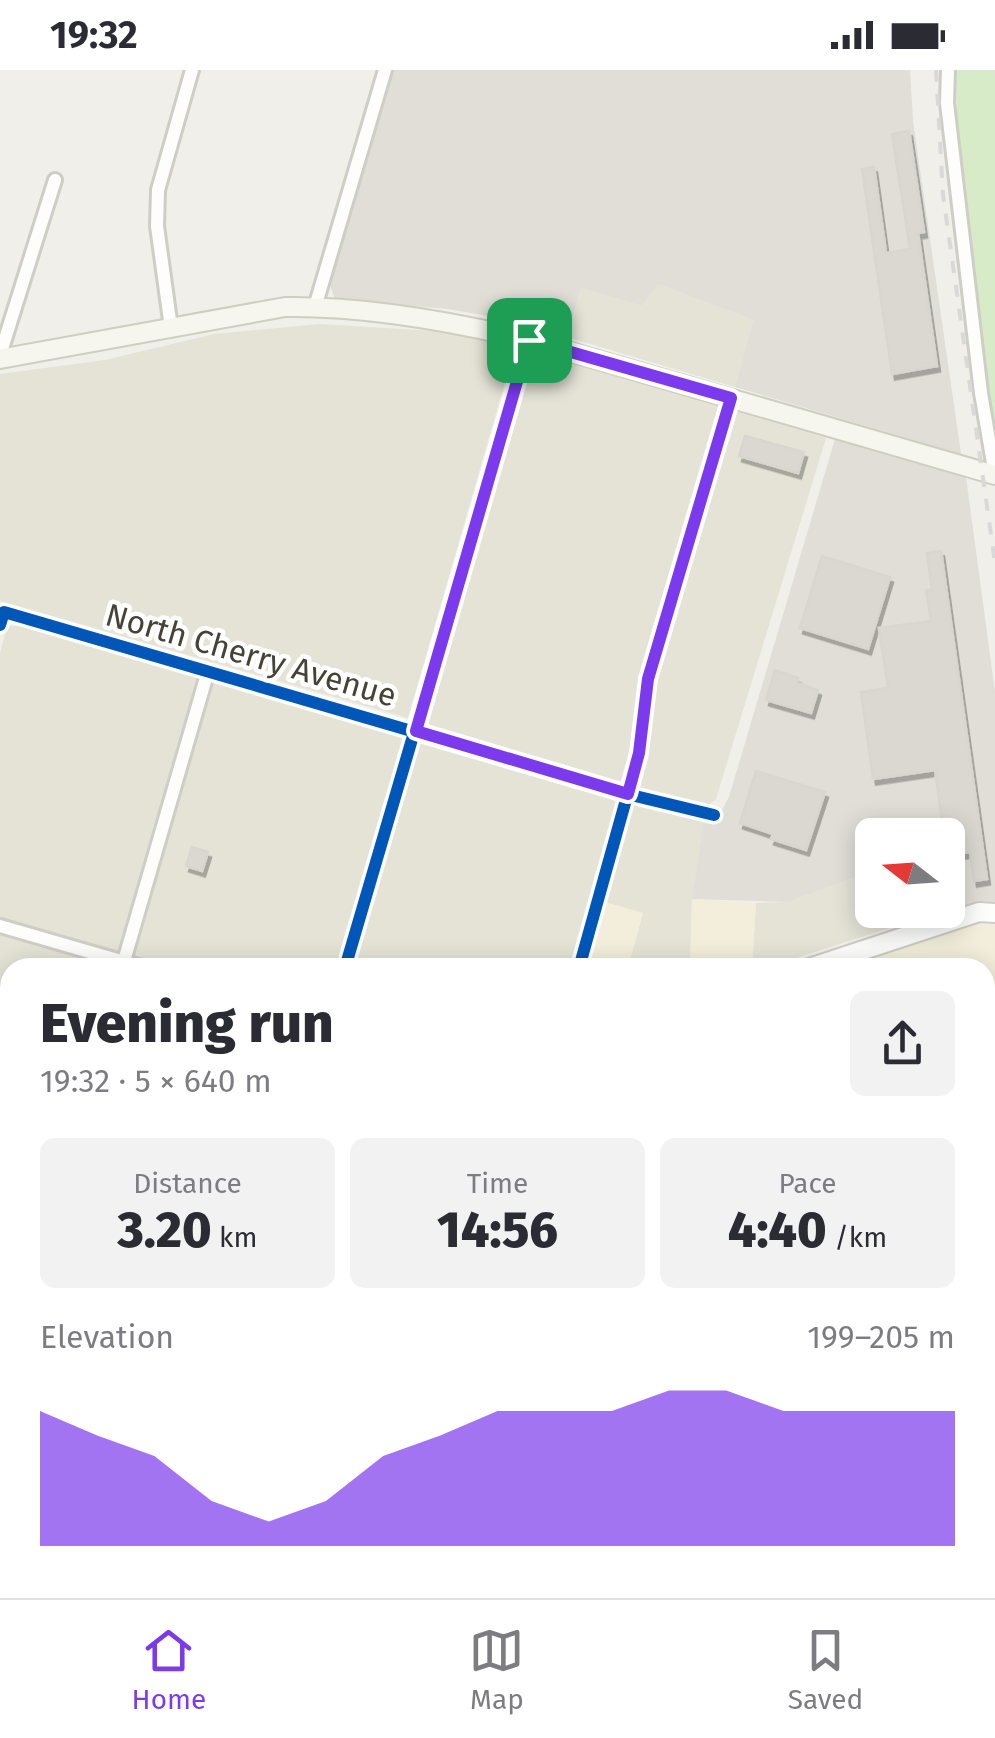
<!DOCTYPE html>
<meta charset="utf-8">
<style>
body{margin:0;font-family:"Fira Sans",sans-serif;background:#f2f2f3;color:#2b2b33;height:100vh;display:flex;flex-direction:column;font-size:38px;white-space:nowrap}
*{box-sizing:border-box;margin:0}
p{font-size:32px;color:#7c7c81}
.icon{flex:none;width:55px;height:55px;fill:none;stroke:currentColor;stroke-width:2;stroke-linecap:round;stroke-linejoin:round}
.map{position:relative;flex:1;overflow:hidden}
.panel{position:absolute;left:0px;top:888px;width:995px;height:642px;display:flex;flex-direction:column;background:#fff;border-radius:30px 30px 0 0;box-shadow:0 5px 25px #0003}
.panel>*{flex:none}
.needle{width:65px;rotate:287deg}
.controls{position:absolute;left:855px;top:748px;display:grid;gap:20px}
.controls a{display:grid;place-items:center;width:110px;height:110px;border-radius:15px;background:#fff;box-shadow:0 5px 25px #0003;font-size:50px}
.pin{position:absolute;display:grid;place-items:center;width:85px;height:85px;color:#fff;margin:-42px;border-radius:20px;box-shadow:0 5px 15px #0006}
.round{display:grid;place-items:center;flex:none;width:105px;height:105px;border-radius:15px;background:#f2f2f3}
.head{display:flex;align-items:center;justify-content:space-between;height:170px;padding:0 40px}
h1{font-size:55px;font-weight:800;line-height:75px}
.stats{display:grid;grid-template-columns:repeat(3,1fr);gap:15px;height:170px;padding:10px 40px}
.stats div{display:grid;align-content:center;border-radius:15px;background:#f2f2f3;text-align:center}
.stats b{font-size:50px;font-weight:800}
.stats small{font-size:28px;font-weight:400}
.stats p{font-size:28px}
.chart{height:280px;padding:20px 40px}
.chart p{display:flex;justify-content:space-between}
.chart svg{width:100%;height:180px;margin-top:10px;fill:#7c3aed;opacity:.7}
.status{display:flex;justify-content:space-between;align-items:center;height:70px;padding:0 50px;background:#fff;direction:ltr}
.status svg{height:28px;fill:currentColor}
.tab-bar{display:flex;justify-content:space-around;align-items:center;height:140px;border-top:2px solid #e1e1e2;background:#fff;font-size:28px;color:#7c7c81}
.tab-bar a{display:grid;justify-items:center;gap:5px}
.tab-bar .selected{color:#7c3aed}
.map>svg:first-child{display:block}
.residential{fill:#e4e3d6}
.commercial{fill:#f3eedb}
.industrial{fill:#e0ded7}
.green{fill:#d7ebc8}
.building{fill:#dad8d1;stroke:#d8d6cf;stroke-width:2.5;filter:url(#shadow)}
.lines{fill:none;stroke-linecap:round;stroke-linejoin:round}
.minor-casing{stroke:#cecdc6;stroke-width:18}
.tertiary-casing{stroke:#cecdc6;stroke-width:22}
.secondary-casing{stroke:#cfcec0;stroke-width:22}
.minor{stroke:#fdfdfc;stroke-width:12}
.tertiary{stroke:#fdfdfc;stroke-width:18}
.secondary{stroke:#f6f6ee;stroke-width:18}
.rail{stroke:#d9d9d8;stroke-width:4;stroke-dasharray:12 12;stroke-linecap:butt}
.cycleway-casing{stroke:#fff;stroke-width:19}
.cycleway{stroke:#0057b8;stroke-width:12}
.route-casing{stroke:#fff;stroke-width:20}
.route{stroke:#7c3aed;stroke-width:12}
.labels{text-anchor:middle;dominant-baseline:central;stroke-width:9;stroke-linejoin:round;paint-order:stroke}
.street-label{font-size:32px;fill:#464235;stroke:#fff}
</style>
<div class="status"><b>19:32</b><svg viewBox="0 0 49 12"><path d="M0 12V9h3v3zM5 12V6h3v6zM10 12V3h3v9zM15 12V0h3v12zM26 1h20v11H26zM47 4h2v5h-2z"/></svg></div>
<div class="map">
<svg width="995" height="1528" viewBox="0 0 995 1528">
<defs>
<filter id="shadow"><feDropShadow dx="3" dy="5.5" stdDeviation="0" flood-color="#0004"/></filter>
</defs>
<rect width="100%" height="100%" fill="#f0efe9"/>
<!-- residential -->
<g class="residential">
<polygon points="658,214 753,250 735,317 567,267 581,218 642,236"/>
<polygon points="320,254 434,261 495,271 514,281 408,648 0,531 0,304 105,290 214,264"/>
<polygon points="544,285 826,368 716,729 706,737 692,829 690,897 628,897 643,843 589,828 569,897 10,898 10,1154 0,1158 0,583 6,561 10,556 21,556 420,672 530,291"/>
<polygon points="872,801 872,840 906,840 908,852 768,897 752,898 756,833 788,832"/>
<polygon points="0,1276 10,1279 10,1520 149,1520 146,1528 0,1528"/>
<polygon points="167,1520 346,1520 344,1528 164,1528"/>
<polygon points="355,1520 861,1520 889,1528 352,1528"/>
</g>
<!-- commercial -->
<g class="commercial">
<polygon points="692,829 756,833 752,897 690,897"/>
<polygon points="605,832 643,843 628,897 586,897"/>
<polygon points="969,855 995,855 995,1528 921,1528 894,1520 985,1520 985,898 838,898"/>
<polygon points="10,1173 10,1279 0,1276 0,1177"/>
</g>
<!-- industrial -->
<g class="industrial">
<polygon points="393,0 910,0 913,51 961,384 735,317 753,250 658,214 642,236 581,218 567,267 494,247 447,239 335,229 329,212"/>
<polygon points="835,369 966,407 995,622 995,833 971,835 908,852 906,840 948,840 948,765 872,765 872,801 788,832 692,829 704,749 719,746 729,727"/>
</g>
<!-- green -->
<polygon class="green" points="956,0 995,0 995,354 984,299 957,71"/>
<!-- building -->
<g class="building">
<polygon points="909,61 924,162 918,163 937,296 892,304 862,99 874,97 886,183 910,179 892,64"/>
<polygon points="745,366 804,382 798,403 739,386"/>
<polygon points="941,481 987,809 974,811 970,782 948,785 948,765 944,765 935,700 873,709 861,622 888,618 879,558 931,551 926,520 932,520 927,483"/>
<polygon points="822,486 890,507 868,579 800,558"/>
<polygon points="775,600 798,608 797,613 818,620 811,643 766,630"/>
<polygon points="756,701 825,722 806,780 771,769 773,764 740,753"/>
<polygon points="192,777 208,782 202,801 186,796"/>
<polygon points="995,1009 995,1201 985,1204 985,1012"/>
<polygon points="985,1444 995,1447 995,1475 988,1500 985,1499"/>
</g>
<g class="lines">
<defs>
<g id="minor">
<polyline points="948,0 947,33 981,323 995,405"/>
<polyline points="315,237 385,0"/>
<polyline points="171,258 157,156 158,120 192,0"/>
<polyline points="0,285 55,110"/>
<polyline points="0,555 4,542 627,724 714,745"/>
<polyline points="0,856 145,898"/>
<polyline points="122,898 208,601"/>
<polyline points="345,898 529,270"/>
<polyline points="579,898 639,683 648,609 731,328"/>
<polyline points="0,1352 10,1318"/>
<polyline points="985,1409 995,1412"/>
<polyline points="534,1520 561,1528"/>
<polyline points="157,1528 160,1520"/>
<polyline points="467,1528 469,1520"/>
<polyline points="778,1528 780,1520"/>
</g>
<g id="tertiary">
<polyline points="809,898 979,842 995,843"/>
<polyline points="0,1165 10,1161"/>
</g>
<path id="secondary" d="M0 289 285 237C367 236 450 251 529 270L995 405"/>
</defs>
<!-- minor casing -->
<use href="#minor" class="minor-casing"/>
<!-- tertiary casing -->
<use href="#tertiary" class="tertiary-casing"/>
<!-- secondary casing -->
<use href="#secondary" class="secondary-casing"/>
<!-- minor -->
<use href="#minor" class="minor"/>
<!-- tertiary -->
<use href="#tertiary" class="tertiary"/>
<!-- secondary -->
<use href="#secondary" class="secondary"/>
<!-- rail -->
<polyline class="rail" points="936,0 943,125 995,493"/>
<defs>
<g id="cycleway">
<polyline points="0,555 4,542 627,724 714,745"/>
<polyline points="345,898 529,270"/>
<polyline points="579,898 639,683 648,609 731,328"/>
</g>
</defs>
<!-- cycleway casing -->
<use href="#cycleway" class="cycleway-casing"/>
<!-- cycleway -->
<use href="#cycleway" class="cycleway"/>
</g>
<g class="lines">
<defs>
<polygon id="route" points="529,270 731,328 648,609 639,683 628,724 416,661"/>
</defs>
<!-- route casing -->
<use href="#route" class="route-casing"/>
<!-- route -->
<use href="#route" class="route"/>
</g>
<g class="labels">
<!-- street labels -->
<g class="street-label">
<text transform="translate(251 585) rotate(16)">North Cherry Avenue</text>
</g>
</g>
</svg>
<div class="controls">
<a><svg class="needle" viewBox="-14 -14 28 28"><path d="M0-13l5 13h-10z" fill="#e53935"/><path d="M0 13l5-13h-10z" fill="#7c7c81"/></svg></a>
</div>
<div class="pin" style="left:529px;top:270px;background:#1e9e55"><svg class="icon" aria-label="arrive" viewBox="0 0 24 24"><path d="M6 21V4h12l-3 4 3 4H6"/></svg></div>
<section class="panel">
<div class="head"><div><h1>Evening run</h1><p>19:32 · 5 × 640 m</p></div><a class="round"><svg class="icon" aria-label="share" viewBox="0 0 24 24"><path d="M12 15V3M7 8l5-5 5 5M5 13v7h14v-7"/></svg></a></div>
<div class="stats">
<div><p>Distance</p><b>3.20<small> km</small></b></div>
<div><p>Time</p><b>14:56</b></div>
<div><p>Pace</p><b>4:40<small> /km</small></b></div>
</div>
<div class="chart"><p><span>Elevation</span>199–205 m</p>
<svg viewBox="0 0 160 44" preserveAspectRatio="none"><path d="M0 44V11L10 17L20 22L30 33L40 38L50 33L60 22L70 17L80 11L90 11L100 11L110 6L120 6L130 11L140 11L150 11L160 11V44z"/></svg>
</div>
</section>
</div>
<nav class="tab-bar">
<a class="selected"><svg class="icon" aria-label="home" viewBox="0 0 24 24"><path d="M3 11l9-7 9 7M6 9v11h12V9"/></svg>Home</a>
<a><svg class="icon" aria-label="map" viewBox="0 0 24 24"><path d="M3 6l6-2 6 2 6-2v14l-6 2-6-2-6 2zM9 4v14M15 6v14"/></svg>Map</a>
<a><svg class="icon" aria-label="saved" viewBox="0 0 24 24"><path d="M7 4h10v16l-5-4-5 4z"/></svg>Saved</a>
</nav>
